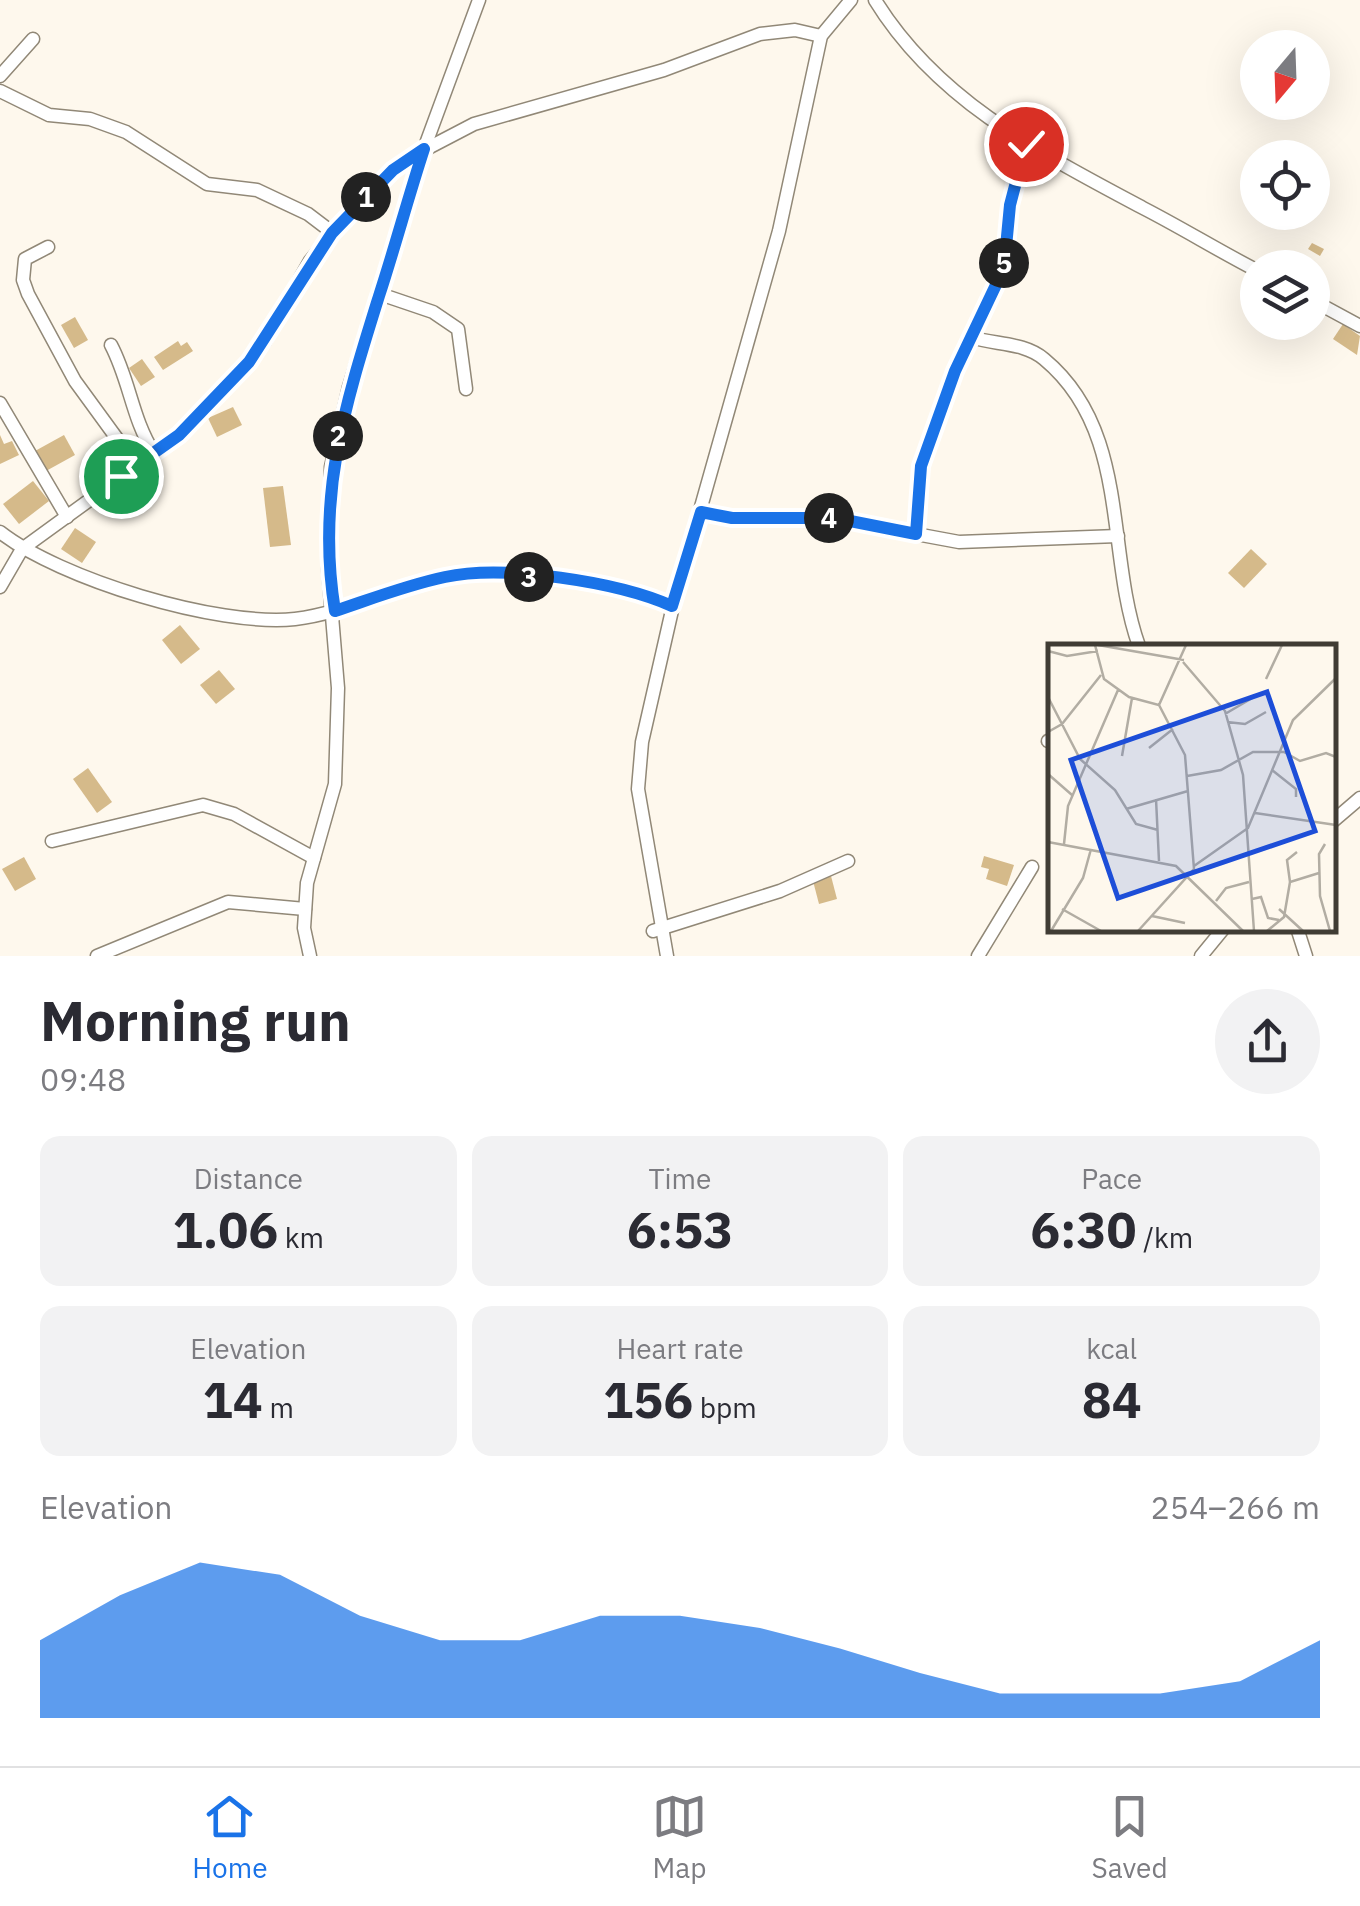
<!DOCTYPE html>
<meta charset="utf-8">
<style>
body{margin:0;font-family:"IBM Plex Sans",sans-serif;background:#f2f2f3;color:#2b2b33;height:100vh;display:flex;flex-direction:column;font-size:38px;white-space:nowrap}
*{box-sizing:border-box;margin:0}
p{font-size:32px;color:#7c7c81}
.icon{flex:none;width:55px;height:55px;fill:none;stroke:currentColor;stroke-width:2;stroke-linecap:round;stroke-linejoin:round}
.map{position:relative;height:956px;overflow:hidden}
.sheet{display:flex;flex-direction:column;background:#fff;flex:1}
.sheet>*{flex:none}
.needle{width:65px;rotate:199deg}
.controls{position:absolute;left:1240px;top:30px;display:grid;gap:20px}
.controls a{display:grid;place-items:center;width:90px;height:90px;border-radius:50%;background:#fff;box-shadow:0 10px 40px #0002;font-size:50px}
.pin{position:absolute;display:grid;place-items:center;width:85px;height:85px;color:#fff;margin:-42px;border:5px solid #fff;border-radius:50%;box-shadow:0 2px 10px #0007}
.km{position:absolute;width:50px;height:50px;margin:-25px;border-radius:50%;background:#222;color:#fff;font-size:28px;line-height:50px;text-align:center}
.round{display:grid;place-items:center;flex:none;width:105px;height:105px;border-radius:52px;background:#f2f2f3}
.head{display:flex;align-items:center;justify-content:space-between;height:170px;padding:0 40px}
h1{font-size:55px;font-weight:800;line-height:75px}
.stats{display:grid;grid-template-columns:repeat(3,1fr);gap:15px;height:170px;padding:10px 40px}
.stats div{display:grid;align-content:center;border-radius:20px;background:#f2f2f3;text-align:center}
.stats b{font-size:50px;font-weight:800}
.stats small{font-size:28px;font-weight:400}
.stats p{font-size:28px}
.chart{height:280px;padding:20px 40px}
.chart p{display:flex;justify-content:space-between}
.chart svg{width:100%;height:180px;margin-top:10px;fill:#1a73e8;opacity:.7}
.tab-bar{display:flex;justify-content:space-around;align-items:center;height:140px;border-top:2px solid #e1e1e2;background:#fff;font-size:28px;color:#7c7c81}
.tab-bar a{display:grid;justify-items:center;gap:5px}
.tab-bar .current{color:#1a73e8}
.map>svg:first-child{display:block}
.building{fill:#d5ba8a}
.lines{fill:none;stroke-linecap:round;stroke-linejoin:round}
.minor-casing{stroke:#918877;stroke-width:15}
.minor{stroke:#fff;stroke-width:12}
.route-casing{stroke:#fff;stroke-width:20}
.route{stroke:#1a73e8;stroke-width:12}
.inset-road{fill:none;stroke:#b2ada3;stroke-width:2.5}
.view{fill:#1d4ed8;fill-opacity:0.15;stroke:#1d4ed8;stroke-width:5}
.inset-edge{fill:none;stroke:#403c34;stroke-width:5}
</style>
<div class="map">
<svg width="1360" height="956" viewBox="0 0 1360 956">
<rect width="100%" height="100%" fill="#fef8ed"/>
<!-- building -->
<g class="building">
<polygon points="1312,243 1324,249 1320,256 1308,249"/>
<polygon points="75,317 88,340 74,348 61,325"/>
<polygon points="1343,324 1360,336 1357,355 1333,339"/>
<polygon points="178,341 181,346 187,342 193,351 163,370 154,357"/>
<polygon points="142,359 155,377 141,386 129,368"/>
<polygon points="233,407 242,425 217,437 208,418"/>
<polygon points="0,435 4,444 12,441 19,455 0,464"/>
<polygon points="64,435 75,455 46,471 35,451"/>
<polygon points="33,481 49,501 19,524 3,504"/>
<polygon points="283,486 291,545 270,547 263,488"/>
<polygon points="75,528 96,542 82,563 61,549"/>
<polygon points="1251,549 1267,564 1244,588 1228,573"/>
<polygon points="180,625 200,649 181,664 162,640"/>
<polygon points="219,670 235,689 216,704 200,685"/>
<polygon points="88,768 112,802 97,813 73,779"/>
<polygon points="984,856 1014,865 1007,886 986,879 989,869 981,867"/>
<polygon points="24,857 36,879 15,891 2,869"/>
<polygon points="831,876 837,899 819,904 813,881"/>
</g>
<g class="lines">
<defs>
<g id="minor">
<path d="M875 0C937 101 1042 154 1143 208 1182 228 1219 251 1258 271"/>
<polyline points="0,76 33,39"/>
<polyline points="0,91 49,115 90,119 126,132 207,184 257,190 308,214 333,233"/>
<polyline points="48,247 25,259 23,280 28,294 75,381 137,466"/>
<polyline points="380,294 433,312 458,329 466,389"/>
<polyline points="1312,300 1360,326"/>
<path d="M971 337C995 345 1024 342 1044 359 1131 431 1105 551 1139 646"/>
<path d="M111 345C130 381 132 419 154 453"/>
<polyline points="0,403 67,517"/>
<polyline points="701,512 732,518 835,519 959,542 1118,536"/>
<path d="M0 532C60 579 217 627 295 619 348 613 396 584 448 576 514 566 613 580 673 606"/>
<polyline points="916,533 921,466 955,371 1004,268 1010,205 1026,144"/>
<polyline points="0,587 22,549 179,435 210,404 265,341 310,261 333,233 405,160 474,124 664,70 760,34 795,30 821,36"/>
<polyline points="1048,741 1050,740"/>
<polyline points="1332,822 1360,798"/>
<polyline points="52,841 203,805 234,814 314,858"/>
<polyline points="1297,928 1306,956"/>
<polyline points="653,931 780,891 848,861"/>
<polyline points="97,956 228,902 305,909"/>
<polyline points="310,956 304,928 307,883 335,784 338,688 328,568 331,467 349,387 424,149 479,0"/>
<polyline points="667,956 638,789 642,742 673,606 779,231 821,36 851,0"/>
<polyline points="978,956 1032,867"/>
<polyline points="1201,956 1224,928"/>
</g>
</defs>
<!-- minor casing -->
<use href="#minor" class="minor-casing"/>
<!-- minor -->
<use href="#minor" class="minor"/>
</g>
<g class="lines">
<defs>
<path id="route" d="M121 476 179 435 249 362 332 233 393 170 424 149C408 198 395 247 379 296 345 405 316 496 335 611 371 599 407 585 445 577 504 564 618 582 672 606L701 512 732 518H835L916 534 921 466 955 371 1004 268 1010 205 1026 144"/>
</defs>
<!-- route casing -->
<use href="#route" class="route-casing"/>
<!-- route -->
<use href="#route" class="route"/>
</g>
<!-- overview -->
<g transform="translate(1048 644)">
<rect width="288" height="288" fill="#fef8ed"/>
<path class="inset-road" d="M47 1 56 35 81 53 111 61 137 111 146 225 90 287M50 1 136 16M0 7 19 12 50 7M135 18 177 67 195 131 206 287M218 35 234 1M0 53 32 115 67 146 88 180 110 186M111 61 138 1M177 70 206 53M179 78 197 80 218 68M0 88 14 80 53 31M101 104 125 85M74 112 84 54M224 126 248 145V153M0 130 24 151M139 132 173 126 205 108H236L252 117 278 109 288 113M108 155 111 217M78 165 140 147M207 169 288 181M0 198 128 222 195 287M16 200 20 162 70 46M277 200 271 210 272 252 282 287M146 222 200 184 245 76 288 34M242 238 239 216 249 208M204 255 213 253 220 274 231 276M168 257 178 244 201 238M14 265 53 287M231 265 255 287M104 272 137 279M3 287 35 234 43 205M219 287 236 273 242 238 271 229"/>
<path class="view" d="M219 48 267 187 70 254 23 116Z"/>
<rect width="288" height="288" class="inset-edge"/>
</g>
</svg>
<div class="controls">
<a><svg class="needle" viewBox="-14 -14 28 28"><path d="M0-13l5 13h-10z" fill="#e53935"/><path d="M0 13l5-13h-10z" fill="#7c7c81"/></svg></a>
<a><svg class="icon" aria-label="locate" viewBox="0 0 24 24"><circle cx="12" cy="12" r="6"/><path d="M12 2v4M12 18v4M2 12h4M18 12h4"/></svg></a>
<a><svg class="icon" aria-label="layers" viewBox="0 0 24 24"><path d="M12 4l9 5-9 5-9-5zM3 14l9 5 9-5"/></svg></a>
</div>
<div class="pin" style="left:121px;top:476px;background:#1e9e55"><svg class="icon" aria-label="arrive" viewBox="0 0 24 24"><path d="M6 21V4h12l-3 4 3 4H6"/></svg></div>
<div class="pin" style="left:1026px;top:144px;background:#d93025"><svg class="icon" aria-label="check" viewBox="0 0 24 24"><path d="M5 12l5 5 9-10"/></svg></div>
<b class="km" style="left:366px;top:197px">1</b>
<b class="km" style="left:338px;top:436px">2</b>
<b class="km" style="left:529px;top:577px">3</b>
<b class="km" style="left:829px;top:518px">4</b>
<b class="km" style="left:1004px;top:263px">5</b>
</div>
<section class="sheet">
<div class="head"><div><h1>Morning run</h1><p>09:48</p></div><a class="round"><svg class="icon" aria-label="share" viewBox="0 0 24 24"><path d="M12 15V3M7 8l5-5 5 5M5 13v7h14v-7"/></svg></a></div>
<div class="stats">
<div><p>Distance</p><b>1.06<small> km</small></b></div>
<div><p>Time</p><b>6:53</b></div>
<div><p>Pace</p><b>6:30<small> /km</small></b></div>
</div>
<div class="stats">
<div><p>Elevation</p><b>14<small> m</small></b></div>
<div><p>Heart rate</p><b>156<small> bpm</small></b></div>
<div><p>kcal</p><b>84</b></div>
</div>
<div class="chart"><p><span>Elevation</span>254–266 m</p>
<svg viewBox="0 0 160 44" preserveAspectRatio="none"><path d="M0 44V25L10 14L20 6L30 9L40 19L50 25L60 25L70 19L80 19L90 22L100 27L110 33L120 38L130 38L140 38L150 35L160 25V44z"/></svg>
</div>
</section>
<nav class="tab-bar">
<a class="current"><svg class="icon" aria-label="home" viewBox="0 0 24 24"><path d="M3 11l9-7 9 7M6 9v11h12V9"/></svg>Home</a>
<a><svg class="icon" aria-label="map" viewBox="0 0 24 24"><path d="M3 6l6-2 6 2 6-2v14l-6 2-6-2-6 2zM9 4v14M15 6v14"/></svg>Map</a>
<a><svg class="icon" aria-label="saved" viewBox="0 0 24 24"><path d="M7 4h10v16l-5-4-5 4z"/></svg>Saved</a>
</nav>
